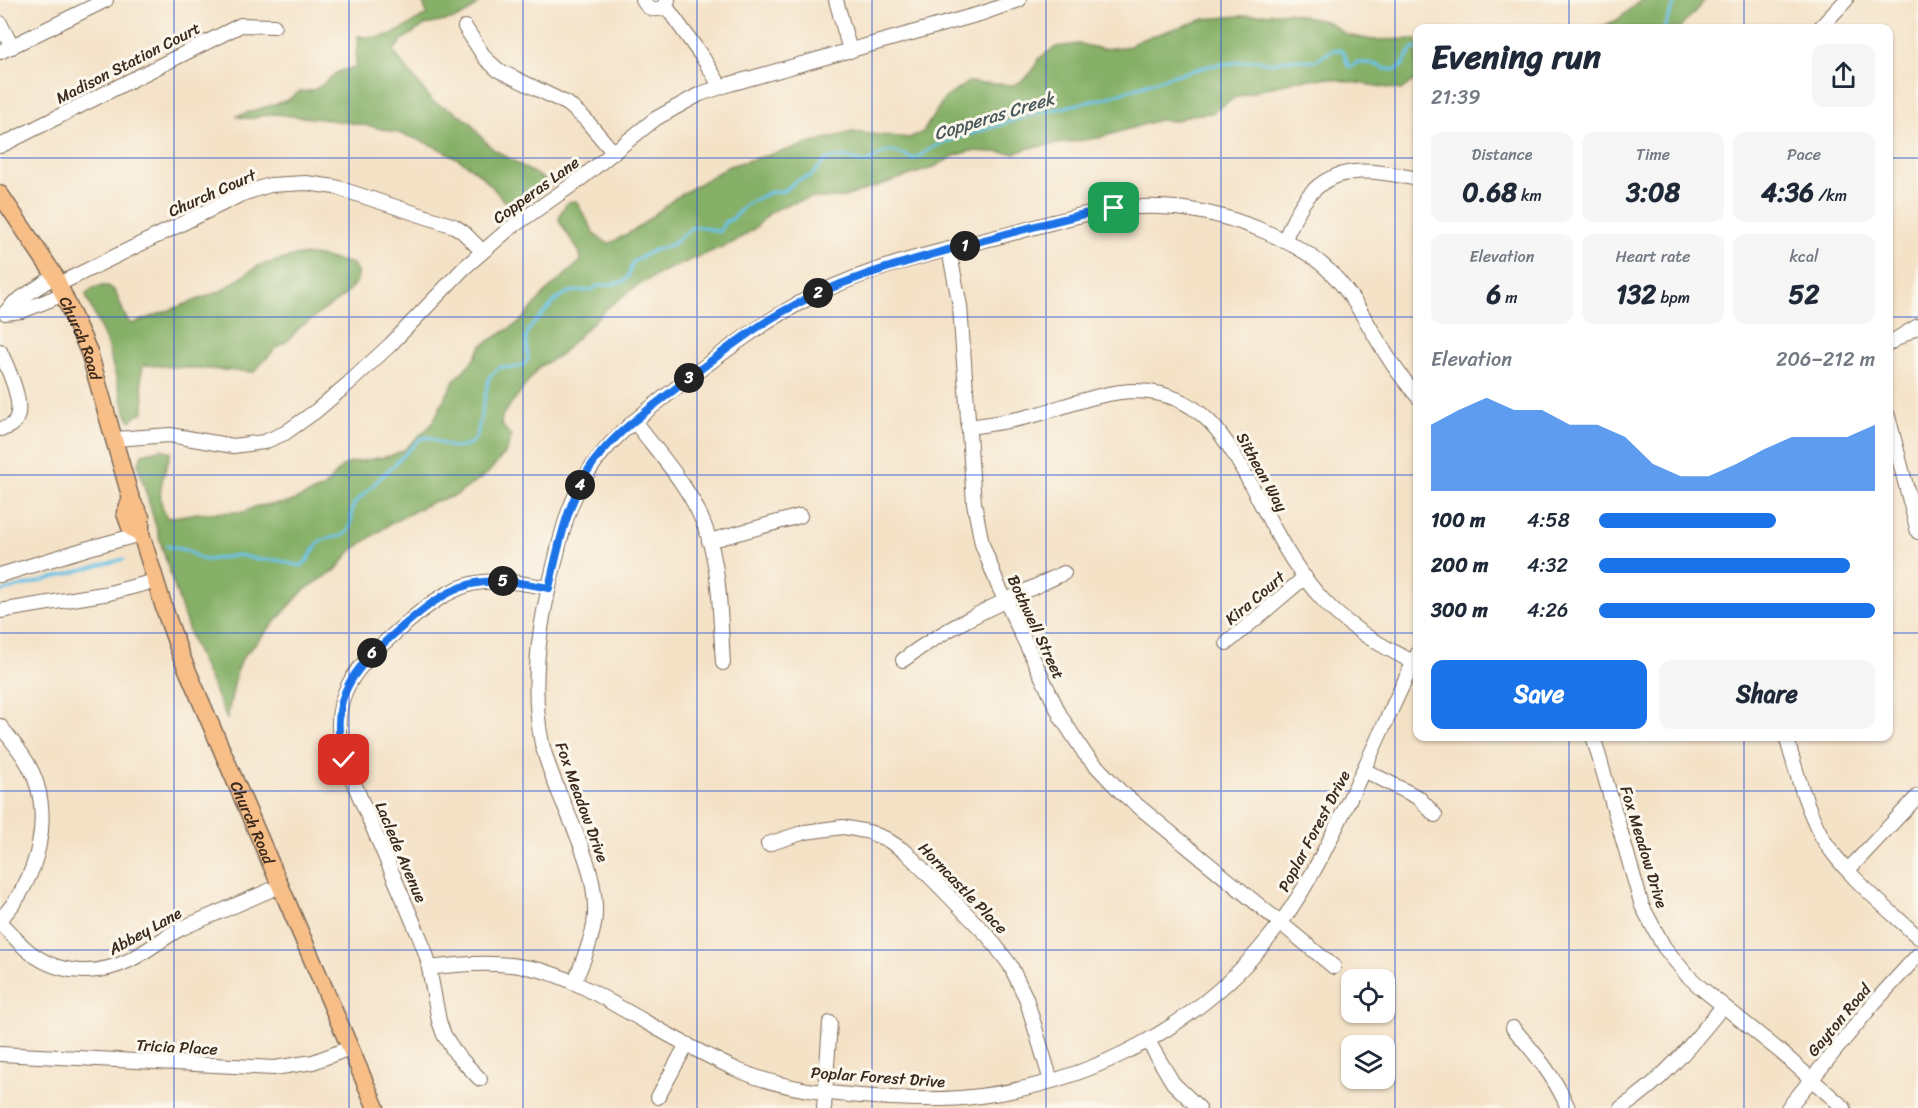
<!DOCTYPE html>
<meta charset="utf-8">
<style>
body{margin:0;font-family:Sriracha,sans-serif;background:#f6f6f7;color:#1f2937;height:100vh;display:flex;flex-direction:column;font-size:22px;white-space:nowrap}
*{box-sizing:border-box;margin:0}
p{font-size:20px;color:#747a83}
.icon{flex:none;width:33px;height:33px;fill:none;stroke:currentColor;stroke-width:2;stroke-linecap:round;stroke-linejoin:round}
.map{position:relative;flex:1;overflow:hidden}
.details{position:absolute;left:1413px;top:24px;width:480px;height:717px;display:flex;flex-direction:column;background:#fff;border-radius:12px;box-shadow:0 2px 4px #0004}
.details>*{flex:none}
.tools{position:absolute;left:1341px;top:969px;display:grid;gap:12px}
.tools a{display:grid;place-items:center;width:54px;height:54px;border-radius:12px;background:#fff;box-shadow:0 2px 4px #0004;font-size:30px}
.pin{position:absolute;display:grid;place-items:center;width:51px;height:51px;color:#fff;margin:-26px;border-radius:12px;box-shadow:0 3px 9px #0006}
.km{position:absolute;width:30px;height:30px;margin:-15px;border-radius:50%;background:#222;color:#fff;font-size:16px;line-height:30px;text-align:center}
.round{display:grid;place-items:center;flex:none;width:63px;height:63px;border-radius:12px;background:#f6f6f7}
.headline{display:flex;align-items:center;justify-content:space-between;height:102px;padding:0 18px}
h1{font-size:33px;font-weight:800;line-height:45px}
.stats{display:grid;grid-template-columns:repeat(3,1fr);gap:9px;height:102px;padding:6px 18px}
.stats div{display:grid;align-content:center;border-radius:12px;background:#f6f6f7;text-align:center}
.stats b{font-size:26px;font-weight:800}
.stats small{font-size:16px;font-weight:400}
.stats p{font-size:16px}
.chart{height:168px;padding:12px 18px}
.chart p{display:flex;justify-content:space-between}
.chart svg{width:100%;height:108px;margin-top:6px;fill:#1a73e8;opacity:.7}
.button{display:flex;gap:12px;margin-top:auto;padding:12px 18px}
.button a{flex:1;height:69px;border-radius:12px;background:#1a73e8;color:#fff;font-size:24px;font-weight:800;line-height:69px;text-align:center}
.button a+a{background:#f6f6f7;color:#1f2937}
ul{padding:0 18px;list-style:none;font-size:20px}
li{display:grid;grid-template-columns:96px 72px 1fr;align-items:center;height:45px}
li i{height:15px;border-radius:8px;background:#1a73e8}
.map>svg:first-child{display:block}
.forest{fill:#86b067;stroke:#606d42;stroke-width:1.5}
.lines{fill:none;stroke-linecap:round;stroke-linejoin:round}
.stream{stroke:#6ac2e8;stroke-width:3}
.minor-casing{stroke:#7c6a59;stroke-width:16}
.major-casing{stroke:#7c6a59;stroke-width:19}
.minor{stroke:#fff;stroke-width:14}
.major{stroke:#f7be87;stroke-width:16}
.route-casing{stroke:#fff;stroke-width:12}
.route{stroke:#1a73e8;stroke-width:8}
.grid{fill:none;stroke:#1d4ed8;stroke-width:1.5;stroke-opacity:0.55}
.labels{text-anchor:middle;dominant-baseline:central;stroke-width:6;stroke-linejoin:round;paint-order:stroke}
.street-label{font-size:16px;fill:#3b2a1e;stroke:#fbf7ec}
.water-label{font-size:18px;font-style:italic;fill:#49585b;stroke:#fbf7ec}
</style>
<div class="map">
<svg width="1918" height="1108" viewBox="0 0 1918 1108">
<rect width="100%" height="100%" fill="#fbf7ec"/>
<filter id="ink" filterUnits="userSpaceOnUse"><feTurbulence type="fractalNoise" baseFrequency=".0167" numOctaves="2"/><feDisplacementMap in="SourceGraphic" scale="12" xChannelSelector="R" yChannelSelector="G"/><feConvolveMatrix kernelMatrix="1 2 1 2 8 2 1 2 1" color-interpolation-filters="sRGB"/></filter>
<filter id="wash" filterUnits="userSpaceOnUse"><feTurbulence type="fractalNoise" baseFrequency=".008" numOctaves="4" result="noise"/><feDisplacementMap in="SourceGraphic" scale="24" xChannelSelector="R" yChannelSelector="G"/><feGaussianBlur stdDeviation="1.35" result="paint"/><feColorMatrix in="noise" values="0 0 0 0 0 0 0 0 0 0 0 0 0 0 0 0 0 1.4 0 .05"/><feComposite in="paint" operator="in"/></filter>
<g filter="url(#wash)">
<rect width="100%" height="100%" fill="#f4e2c7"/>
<!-- forest -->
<g class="forest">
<path d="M422 0H482L469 12 455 19 425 25 404 39 393 51 433 102 454 111 471 123 480 136 493 149 552 184 514 213C500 196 485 176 466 164 414 129 351 121 291 116 285 115 278 114 272 114 260 115 249 122 237 116L288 100 300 91C319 94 325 79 340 71 344 69 350 69 355 68L358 36C388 42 403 29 427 14Z"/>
<polygon points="1641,0 1705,0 1680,28 1598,28 1617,20"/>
<path d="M1288 12 1328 22 1347 35 1373 40 1417 39V82L1413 81 1401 90 1327 78 1297 80 1236 97 1212 113 1190 115 1175 121 1159 120 1098 138 1029 148 1015 153 970 151 954 156 932 168 841 198H810L786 205 771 212 754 229 734 242 662 272 632 289 607 308 560 355 539 367 502 416 501 424 511 436 507 451 487 474 455 496 432 502 390 524 351 551 336 570 304 590 244 656 237 669 227 719 192 641 164 554 138 465 142 454 163 449 171 453C163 476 154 495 167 518L198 513 244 512 257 506 288 503 323 488 343 466 350 463 390 456 404 450 431 425 454 381 474 359 481 346 520 322 548 290 581 261 580 253 559 221 560 214 568 202 576 201 596 236 609 244 636 229 675 198 729 166 852 132 909 138 923 132 944 99 968 82 1014 85C1025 80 1035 71 1038 59L1056 47 1079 44 1103 49 1130 46 1137 41 1204 19Z"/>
<path d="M299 255H314L353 264 358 274 357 281 345 295 298 329 289 340 276 348 254 372 144 365C137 377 146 396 144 411L130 421 125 410 106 341 87 298 86 294C91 288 95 287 102 286 121 282 119 317 132 324L221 291 258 266Z"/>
</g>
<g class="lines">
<!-- stream -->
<g class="stream">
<polyline points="1664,28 1676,0"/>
<path d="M167 546 188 551 201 559 208 560 238 555 261 560H277L300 566C311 561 312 548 321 541 330 535 345 541 350 527 353 519 350 512 354 504L420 439 428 437C446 446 464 456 477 436L489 377 500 367C512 368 519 370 528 360L526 336 529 329 555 301 568 292 591 290 598 286 623 282 628 277 633 262 652 251 671 245 693 227H702L719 232 725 222 732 219 745 205 768 193 784 191 797 180 811 176 827 159 844 157 866 163C890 149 888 148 914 159L941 143 1034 114 1106 98 1171 76 1209 66 1258 60 1271 63 1292 59 1315 61 1333 50H1341L1344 52 1348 66 1352 67 1357 62 1374 64 1386 69 1395 70 1402 66 1412 49 1418 48"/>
<polyline points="0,592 124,559"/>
</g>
</g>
</g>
<g filter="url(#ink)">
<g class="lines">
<defs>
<g id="minor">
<path d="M643 0C647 8 653 11 662 8L668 0"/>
<polyline points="836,0 850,51"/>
<polyline points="665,5 703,58 721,87"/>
<polyline points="0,23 12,47"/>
<polyline points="465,27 485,58 498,70 568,104 585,119 614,153"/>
<polyline points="1820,28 1846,0"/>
<polyline points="0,52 106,0"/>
<polyline points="0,146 241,25 274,26"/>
<path d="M1284 241C1290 228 1295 215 1303 203 1332 160 1375 171 1418 179"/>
<polyline points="949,250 960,306 974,503 982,544 998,585 1061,717 1085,754 1121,792 1334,967"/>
<polyline points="55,276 15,302 5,313 22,311 64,294"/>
<polyline points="59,284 242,194 270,185 306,183 335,187 454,226 463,232 482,251"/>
<polyline points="1888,344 1918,326"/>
<path d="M0 351C8 369 37 426 0 429"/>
<polyline points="1888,416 1918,532"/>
<path d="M634 421C660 455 690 487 705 527 721 568 720 620 723 663"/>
<path d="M968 427C991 424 1013 421 1035 415 1067 406 1103 391 1137 391 1205 393 1228 442 1256 494 1273 527 1291 563 1315 591 1342 624 1376 643 1413 662"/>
<polyline points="115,439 170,435 233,446 264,442 285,433 316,411 349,383 390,345 464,268 509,229 579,180 655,119 700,94 730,84 983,13 1019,0"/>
<polyline points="709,541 800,516"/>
<polyline points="0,575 89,548 141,534"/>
<polyline points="0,611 109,593 155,581"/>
<polyline points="1227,643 1305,577"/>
<path d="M903 660C952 623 1009 599 1064 573"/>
<path d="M0 726C10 738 20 750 28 764 56 812 38 882 0 919"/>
<polyline points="1593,736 1642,906 1664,947 1686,974 1700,987 1782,1053 1844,1108"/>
<path d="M1786 736C1796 771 1805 805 1822 837 1843 873 1887 908 1918 937"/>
<polyline points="1364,770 1419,798 1435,815"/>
<polyline points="768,844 805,832 843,827 869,832 886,839 906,852 989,937 1010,965 1026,998 1051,1081"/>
<polyline points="1848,870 1918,796"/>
<path d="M0 923C9 931 17 941 26 949 56 975 96 977 130 960 148 951 164 937 182 928L280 886"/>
<path d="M429 968C467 963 503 961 540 970 569 978 594 992 619 1007 659 1029 698 1053 740 1071 783 1089 829 1094 874 1097 909 1099 944 1101 980 1096 1091 1082 1197 1027 1268 939 1303 897 1326 849 1349 800 1373 751 1394 702 1418 653"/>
<path d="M574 983C582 964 590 945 594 925 603 865 556 803 542 744 530 685 539 627 553 570 558 550 562 530 569 511 589 455 627 426 671 392 718 356 764 320 817 294 878 264 947 250 1013 233 1055 222 1097 208 1140 207 1184 205 1226 215 1266 232 1287 241 1308 252 1325 267 1352 291 1367 324 1386 354 1395 369 1406 383 1418 397"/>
<path d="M1513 1028C1535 1053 1555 1077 1568 1108"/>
<polyline points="1148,1041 1173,1083 1199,1108"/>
<polyline points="0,1054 274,1068 313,1062 350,1048"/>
<path d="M480 1079 456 1054 444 1035 439 1021 427 957 420 938 344 760C326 694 356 667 402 627 423 609 443 592 471 584 497 578 523 583 549 588"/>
<polyline points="658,1097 687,1044"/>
<polyline points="824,1108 830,1023"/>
<path d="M1621 1108C1663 1081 1692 1044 1723 1006"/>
<polyline points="1788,1108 1874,1003 1918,955"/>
</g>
<g id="major">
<path id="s1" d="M0 194 55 276 89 352 131 499 141 517V534L166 614 180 653 376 1108"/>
<polyline points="131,499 125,513 130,527 141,534"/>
</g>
</defs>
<!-- minor casing -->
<use href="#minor" class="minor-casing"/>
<!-- major casing -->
<use href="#major" class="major-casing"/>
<!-- minor -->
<use href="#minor" class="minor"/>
<!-- major -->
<use href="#major" class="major"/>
</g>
</g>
<g class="lines" filter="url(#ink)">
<defs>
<path id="route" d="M344 760C326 694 356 667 402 627 423 609 443 592 471 584 497 578 523 583 549 588 558 548 566 508 587 472 609 437 643 414 675 389 710 362 744 334 782 312 843 277 906 262 973 243 1020 231 1067 216 1114 208"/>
</defs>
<!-- route casing -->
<use href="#route" class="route-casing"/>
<!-- route -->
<use href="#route" class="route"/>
</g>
<!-- grid -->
<path class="grid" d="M174 0V1108M349 0V1108M523 0V1108M697 0V1108M872 0V1108M1046 0V1108M1221 0V1108M1395 0V1108M1569 0V28M1744 0V28M0 158H1418M1888 158H1918M0 317H1418M1888 317H1918M0 475H1418M1888 475H1918M0 633H1418M1888 633H1918M1569 736V1108M1744 736V1108M0 791H1918M0 950H1918"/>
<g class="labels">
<!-- street labels -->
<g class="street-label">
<text transform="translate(128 63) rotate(-27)">Madison Station Court</text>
<text transform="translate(536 190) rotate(-36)">Copperas Lane</text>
<text transform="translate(212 193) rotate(-24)">Church Court</text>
<text stroke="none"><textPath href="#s1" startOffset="166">Church Road</textPath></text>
<text transform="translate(1262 472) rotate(61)">Sithean Way</text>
<text transform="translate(1255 598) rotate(-40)">Kira Court</text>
<text transform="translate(1036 627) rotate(65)">Bothwell Street</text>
<text transform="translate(582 802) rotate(70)">Fox Meadow Drive</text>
<text stroke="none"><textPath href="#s1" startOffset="682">Church Road</textPath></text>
<text transform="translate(1314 831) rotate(-62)">Poplar Forest Drive</text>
<text transform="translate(1644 847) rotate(73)">Fox Meadow Drive</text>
<text transform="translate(401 852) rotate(67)">Laclede Avenue</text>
<text transform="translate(963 888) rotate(46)">Horncastle Place</text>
<text transform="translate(145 931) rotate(-29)">Abbey Lane</text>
<text transform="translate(1839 1020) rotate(-50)">Gayton Road</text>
<text transform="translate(177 1047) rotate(3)">Tricia Place</text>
<text transform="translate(878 1077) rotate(4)">Poplar Forest Drive</text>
</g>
<!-- water labels -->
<g class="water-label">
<text transform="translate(994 116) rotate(-17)">Copperas Creek</text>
</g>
</g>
</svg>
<div class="tools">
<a><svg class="icon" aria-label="locate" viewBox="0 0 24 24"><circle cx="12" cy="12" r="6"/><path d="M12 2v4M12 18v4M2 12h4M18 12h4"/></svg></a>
<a><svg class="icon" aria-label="layers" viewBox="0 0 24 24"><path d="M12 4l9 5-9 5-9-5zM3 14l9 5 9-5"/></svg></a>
</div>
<div class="pin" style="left:1114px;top:208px;background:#1e9e55"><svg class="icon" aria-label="arrive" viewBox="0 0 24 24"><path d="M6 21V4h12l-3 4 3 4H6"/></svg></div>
<div class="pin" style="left:344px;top:760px;background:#d93025"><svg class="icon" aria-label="check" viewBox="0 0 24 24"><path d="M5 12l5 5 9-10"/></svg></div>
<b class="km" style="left:965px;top:246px">1</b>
<b class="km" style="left:818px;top:293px">2</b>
<b class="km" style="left:689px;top:378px">3</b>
<b class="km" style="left:580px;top:485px">4</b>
<b class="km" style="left:503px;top:581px">5</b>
<b class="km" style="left:372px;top:653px">6</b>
<section class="details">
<div class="headline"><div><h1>Evening run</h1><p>21:39</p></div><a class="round"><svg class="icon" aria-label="share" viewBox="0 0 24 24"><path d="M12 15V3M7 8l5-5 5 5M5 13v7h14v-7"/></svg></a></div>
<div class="stats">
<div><p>Distance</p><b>0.68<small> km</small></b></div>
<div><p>Time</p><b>3:08</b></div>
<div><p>Pace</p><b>4:36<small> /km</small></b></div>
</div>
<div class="stats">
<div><p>Elevation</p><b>6<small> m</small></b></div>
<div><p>Heart rate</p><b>132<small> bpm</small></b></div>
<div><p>kcal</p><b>52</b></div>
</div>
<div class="chart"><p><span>Elevation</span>206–212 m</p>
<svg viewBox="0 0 160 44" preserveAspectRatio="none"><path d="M0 44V17L10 11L20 6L30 11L40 11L50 17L60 17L70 22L80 33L90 38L100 38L110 33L120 27L130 22L140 22L150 22L160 17V44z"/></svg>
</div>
<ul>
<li><b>100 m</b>4:58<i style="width:64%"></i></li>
<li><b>200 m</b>4:32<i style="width:91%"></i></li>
<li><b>300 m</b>4:26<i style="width:100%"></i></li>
</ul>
<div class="button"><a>Save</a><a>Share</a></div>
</section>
</div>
